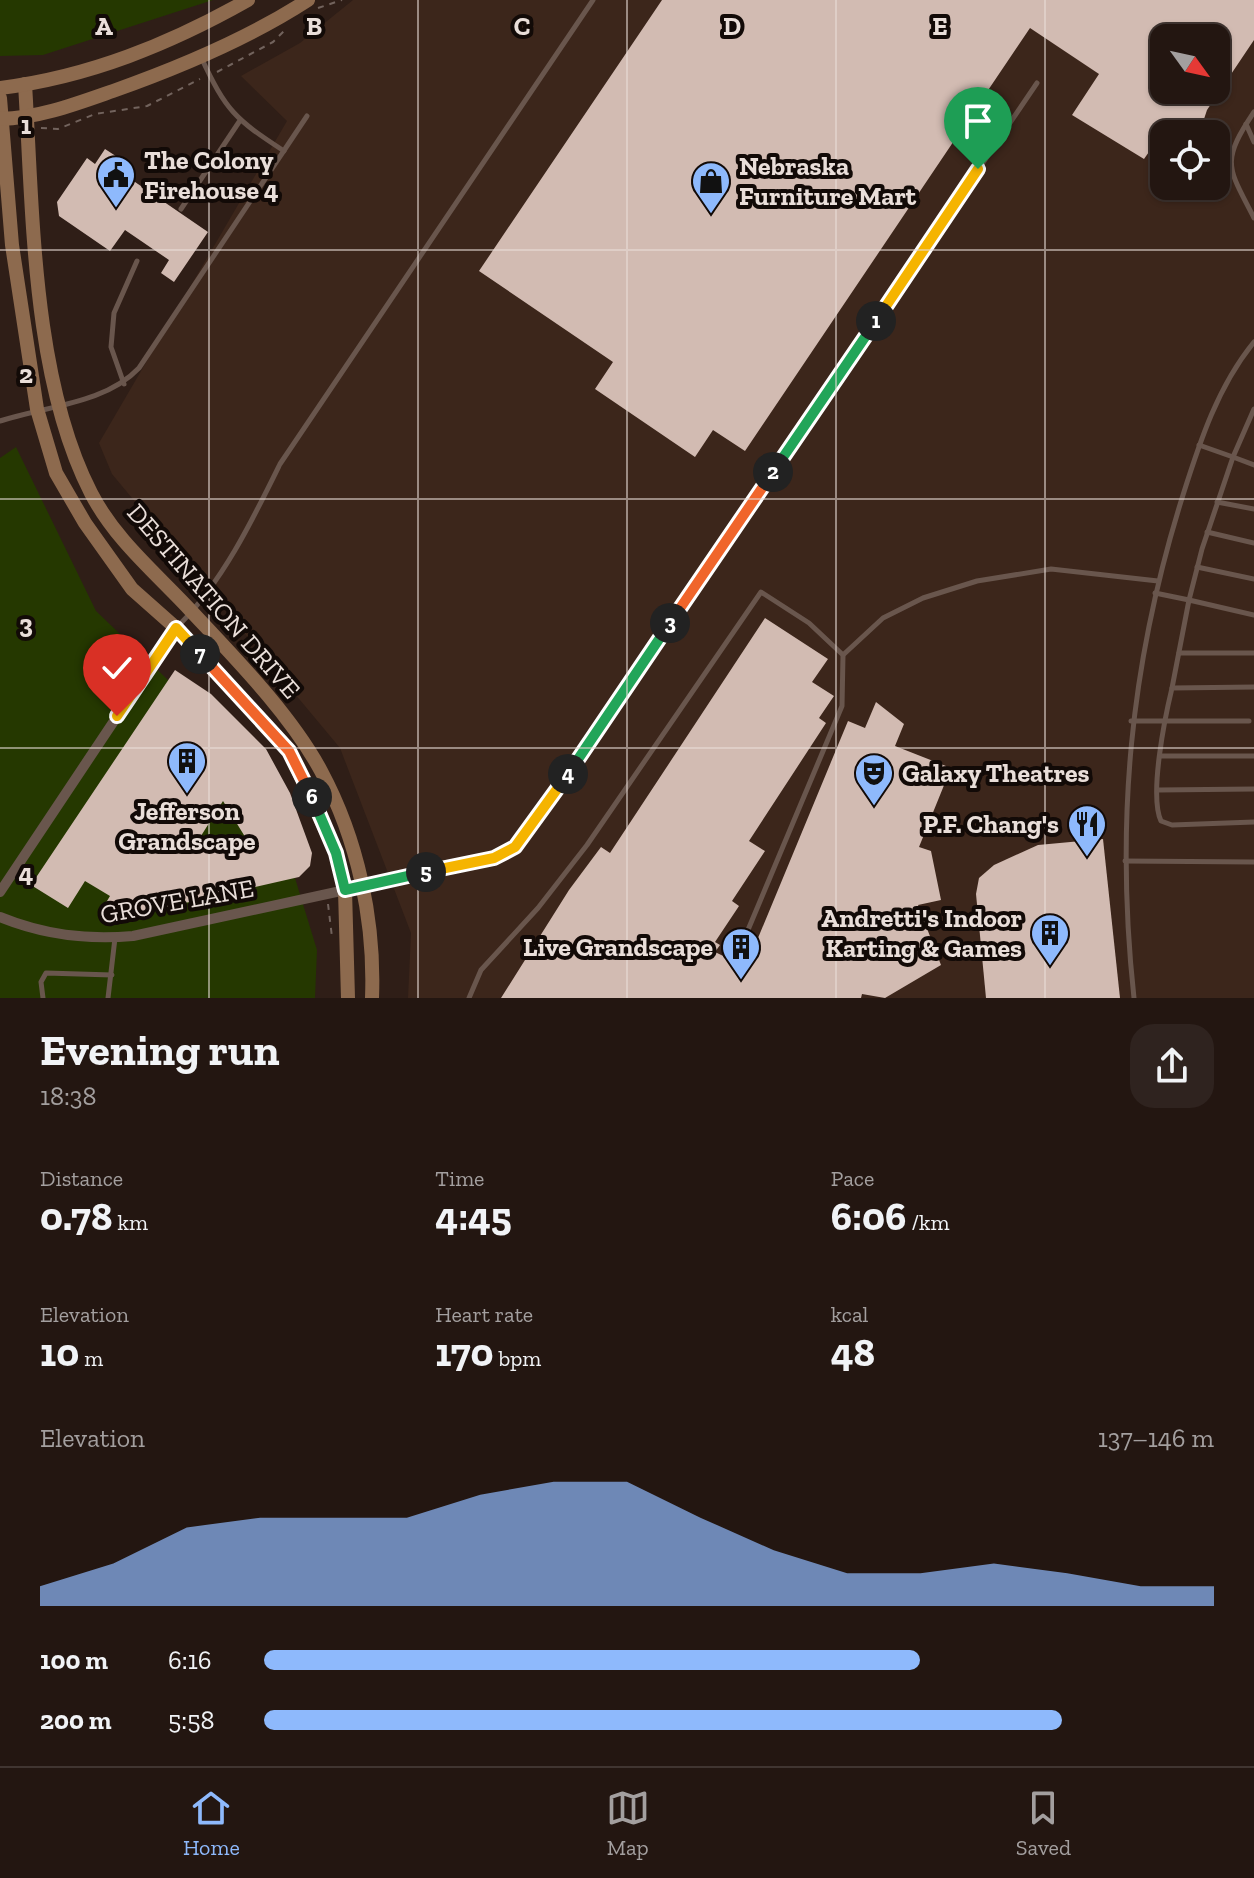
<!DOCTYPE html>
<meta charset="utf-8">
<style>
body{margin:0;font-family:"Zilla Slab",serif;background:#2f231f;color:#f1f3f6;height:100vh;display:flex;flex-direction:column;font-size:30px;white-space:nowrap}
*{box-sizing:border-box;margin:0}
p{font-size:26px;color:#a39f9f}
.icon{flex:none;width:44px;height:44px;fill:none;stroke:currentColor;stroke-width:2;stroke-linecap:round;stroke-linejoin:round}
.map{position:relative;height:998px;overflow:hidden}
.side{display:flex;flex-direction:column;background:#231611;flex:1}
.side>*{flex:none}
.needle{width:52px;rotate:123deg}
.controls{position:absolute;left:1150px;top:24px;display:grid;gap:16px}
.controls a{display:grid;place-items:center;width:80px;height:80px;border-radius:16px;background:#231611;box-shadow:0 2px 6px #0004,0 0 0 2px #403531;font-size:40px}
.pin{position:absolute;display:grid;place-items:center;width:68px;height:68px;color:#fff;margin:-82px -34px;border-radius:50% 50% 50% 0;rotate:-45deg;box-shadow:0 0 8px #0007}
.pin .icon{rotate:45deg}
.km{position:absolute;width:40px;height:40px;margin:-20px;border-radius:50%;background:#222;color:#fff;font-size:22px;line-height:40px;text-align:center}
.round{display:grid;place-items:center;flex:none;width:84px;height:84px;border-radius:24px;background:#2f231f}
.head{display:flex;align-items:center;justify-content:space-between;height:136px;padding:0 40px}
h1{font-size:44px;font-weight:700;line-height:60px}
.figures{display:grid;grid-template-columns:repeat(3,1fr);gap:12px;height:136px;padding:8px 40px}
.figures div{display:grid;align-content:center}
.figures b{font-size:40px;font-weight:700}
.figures small{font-size:22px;font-weight:400}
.figures p{font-size:22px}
.chart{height:224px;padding:16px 40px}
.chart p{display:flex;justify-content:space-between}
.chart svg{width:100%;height:144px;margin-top:8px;fill:#8eb9fc;opacity:.7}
ul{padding:0 40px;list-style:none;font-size:26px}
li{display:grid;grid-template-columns:128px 96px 1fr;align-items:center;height:60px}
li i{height:20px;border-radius:10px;background:#8eb9fc}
.tabs{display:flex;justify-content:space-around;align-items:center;height:112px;border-top:2px solid #403531;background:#231611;font-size:22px;color:#a39f9f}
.tabs a{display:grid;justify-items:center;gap:4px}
.tabs .selected{color:#8eb9fc}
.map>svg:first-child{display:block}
.built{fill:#3c261b;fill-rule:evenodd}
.green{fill:#253800}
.building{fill:#d2bbb2;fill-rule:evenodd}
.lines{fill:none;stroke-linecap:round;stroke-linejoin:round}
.path{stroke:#72635d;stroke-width:2;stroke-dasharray:6 6;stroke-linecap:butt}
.lane{stroke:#69564d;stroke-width:5}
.street{stroke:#69564d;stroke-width:10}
.secondary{stroke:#8d6a4e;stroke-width:14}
.split-1-casing{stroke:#fff;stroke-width:16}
.split-2-casing{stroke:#fff;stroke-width:16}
.split-3-casing{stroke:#fff;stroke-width:16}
.split-4-casing{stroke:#fff;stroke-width:16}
.split-5-casing{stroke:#fff;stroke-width:16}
.split-6-casing{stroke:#fff;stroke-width:16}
.split-7-casing{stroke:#fff;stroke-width:16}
.split-8-casing{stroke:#fff;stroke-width:16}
.split-1{stroke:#f5b400;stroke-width:10}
.split-2{stroke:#22a559;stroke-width:10}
.split-3{stroke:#f0652b;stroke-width:10}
.split-4{stroke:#22a559;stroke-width:10}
.split-5{stroke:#f5b400;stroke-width:10}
.split-6{stroke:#22a559;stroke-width:10}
.split-7{stroke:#f0652b;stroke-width:10}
.split-8{stroke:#f5b400;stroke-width:10}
.grid{fill:none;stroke:#e9ded9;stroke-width:2;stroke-opacity:0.55}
.labels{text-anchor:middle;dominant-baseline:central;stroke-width:8;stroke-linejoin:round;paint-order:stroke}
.poi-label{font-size:26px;font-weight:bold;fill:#e9ded9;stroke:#120a07;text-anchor:start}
.street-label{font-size:26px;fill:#e9ded9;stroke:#120a07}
.grid-label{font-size:26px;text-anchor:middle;font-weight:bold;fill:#e9ded9;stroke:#120a07;stroke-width:8;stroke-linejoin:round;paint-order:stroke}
</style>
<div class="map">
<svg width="1254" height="998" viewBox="0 0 1254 998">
<rect width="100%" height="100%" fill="#2f1e17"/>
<!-- built -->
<path class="built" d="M353 0H1254V998H408L411 933 340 748 112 474 99 443 287 121 241 76 300 43ZM1164 38H1216V90H1164ZM1164 134H1216V186H1164Z"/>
<!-- green -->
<g class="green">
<polygon points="0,0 213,0 43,55 0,56"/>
<polygon points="16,447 96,611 262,770 317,950 315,998 0,998 0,458"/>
</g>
<!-- building -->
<g class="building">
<path d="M662 0H1254V40L1207 110 1199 134H1164V152L1151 149 1144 159 1072 115 1099 74 1030 28 745 451 713 430 695 457 595 389 613 362 479 271ZM1164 38H1216V90H1164Z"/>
<polygon points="105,149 125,162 119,171 208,232 174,282 161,273 169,260 125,230 110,251 59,216 57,202 87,158 95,164"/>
<polygon points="765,618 828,659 812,682 834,696 819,718 826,723 749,841 765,851 732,901 739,906 715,942 720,945 715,952 746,967 848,721 865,728 876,702 904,724 895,746 951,768 919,847 931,851 941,900 918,905 941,965 885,998 862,994 861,998 501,998 569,890 601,847 610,853"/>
<path d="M175 670 211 694 266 749 290 793 312 853 310 866 299 877 124 917 104 906 110 896 85 881 68 908 31 885ZM223 801 247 840 194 847Z"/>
<polygon points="1103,839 1120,998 986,998 976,894 979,878 994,865 1038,845"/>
</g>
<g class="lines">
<!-- path -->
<g class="path">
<polyline points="318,8 342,0"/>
<polyline points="217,72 273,42 286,29"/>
<polyline points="41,128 58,129 95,114 147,106 200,79"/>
<polyline points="328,904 332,937"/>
</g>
<!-- lane -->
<g class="lane">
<path d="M201 57C226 111 235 119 284 151"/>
<path d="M1254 112C1220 163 1228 167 1254 218"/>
<polyline points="1246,124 1254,142"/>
<polyline points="181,209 239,122"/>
<polyline points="124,384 111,347 114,313 137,261"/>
<path d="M0 421C46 406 105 404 139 368L307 116"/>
<polyline points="1199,445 1233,457 1254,409"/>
<polyline points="1217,502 1254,509"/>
<polyline points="1207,532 1254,543"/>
<polyline points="1197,567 1254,579"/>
<polyline points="1155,593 1189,600 1202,549 1233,457 1254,465"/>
<path d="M179 625C223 581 253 519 280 464L593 0"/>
<polyline points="1179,653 1254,653"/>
<polyline points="843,655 883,618 923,598 977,581 1051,569 1158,581"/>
<path d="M1254 687 1172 688C1165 717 1149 795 1161 821L1172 825 1254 822"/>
<polyline points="1172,688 1189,600 1254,615"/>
<polyline points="1131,721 1249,721"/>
<polyline points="1160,756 1254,756"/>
<polyline points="1159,790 1254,789"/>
<polyline points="1125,861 1254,862"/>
<polyline points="363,886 494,858 515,847 532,829 1037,83"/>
<polyline points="43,998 41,982 46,973 112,975"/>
<polyline points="108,998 115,938"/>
<polyline points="469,998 481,970 538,908 587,845 761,592 809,623 843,655 842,706 745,937"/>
<path d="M1134 998C1115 823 1130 663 1183 495 1200 441 1218 386 1254 342"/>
</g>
<!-- street -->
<g class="street">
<polyline points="0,892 176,628"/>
<path d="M0 917C44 935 86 940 133 936L350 889"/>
</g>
<!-- secondary -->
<g class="secondary">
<path d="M25 84C33 212 32 378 91 493 115 540 157 574 192 612 235 658 291 715 321 771 358 840 375 921 372 998"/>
<path d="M0 88C89 77 170 44 248 0"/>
<polyline points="0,98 12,245 37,409 56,473 85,523 132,589 176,628 289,751 336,853 345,890 348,998"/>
<path d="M0 119C39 118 76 104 113 91 181 67 248 39 308 0"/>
</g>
</g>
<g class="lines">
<defs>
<polyline id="split-1" points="876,321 978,169"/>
<polyline id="split-2" points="773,472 876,321"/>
<polyline id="split-3" points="670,623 773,472"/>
<polyline id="split-4" points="568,774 670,623"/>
<polyline id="split-5" points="426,872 494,858 515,847 568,774"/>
<polyline id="split-6" points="312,797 336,853 345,890 426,872"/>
<polyline id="split-7" points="200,654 289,751 312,797"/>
<polyline id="split-8" points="117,716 176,628 200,654"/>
</defs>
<!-- split-1 casing -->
<use href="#split-1" class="split-1-casing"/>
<!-- split-2 casing -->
<use href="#split-2" class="split-2-casing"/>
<!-- split-3 casing -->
<use href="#split-3" class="split-3-casing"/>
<!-- split-4 casing -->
<use href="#split-4" class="split-4-casing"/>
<!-- split-5 casing -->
<use href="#split-5" class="split-5-casing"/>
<!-- split-6 casing -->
<use href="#split-6" class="split-6-casing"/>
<!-- split-7 casing -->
<use href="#split-7" class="split-7-casing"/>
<!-- split-8 casing -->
<use href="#split-8" class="split-8-casing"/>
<!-- split-1 -->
<use href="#split-1" class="split-1"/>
<!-- split-2 -->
<use href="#split-2" class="split-2"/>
<!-- split-3 -->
<use href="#split-3" class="split-3"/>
<!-- split-4 -->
<use href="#split-4" class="split-4"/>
<!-- split-5 -->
<use href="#split-5" class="split-5"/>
<!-- split-6 -->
<use href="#split-6" class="split-6"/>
<!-- split-7 -->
<use href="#split-7" class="split-7"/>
<!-- split-8 -->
<use href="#split-8" class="split-8"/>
</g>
<!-- grid -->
<path class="grid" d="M209 0V998M418 0V998M627 0V998M836 0V998M1045 0V998M0 250H1254M0 499H1254M0 748H1254"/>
<!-- icons -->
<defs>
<symbol id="civic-pin" viewBox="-11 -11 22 30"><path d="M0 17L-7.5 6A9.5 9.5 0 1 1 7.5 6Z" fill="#8eb9fc" stroke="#120a07"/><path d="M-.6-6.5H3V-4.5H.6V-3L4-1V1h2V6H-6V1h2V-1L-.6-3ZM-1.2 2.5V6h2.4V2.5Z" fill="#111"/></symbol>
<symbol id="shop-pin" viewBox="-11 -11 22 30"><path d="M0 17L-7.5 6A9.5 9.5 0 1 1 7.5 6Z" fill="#8eb9fc" stroke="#120a07"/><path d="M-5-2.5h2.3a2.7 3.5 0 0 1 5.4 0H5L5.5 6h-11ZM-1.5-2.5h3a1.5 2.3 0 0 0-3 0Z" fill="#111"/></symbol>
<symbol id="building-pin" viewBox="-11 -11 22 30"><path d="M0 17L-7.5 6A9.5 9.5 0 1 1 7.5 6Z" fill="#8eb9fc" stroke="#120a07"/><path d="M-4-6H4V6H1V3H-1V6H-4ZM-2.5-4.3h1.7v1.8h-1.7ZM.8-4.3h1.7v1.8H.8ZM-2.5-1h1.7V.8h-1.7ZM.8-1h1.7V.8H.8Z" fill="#111"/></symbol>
<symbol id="theatre-pin" viewBox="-11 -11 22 30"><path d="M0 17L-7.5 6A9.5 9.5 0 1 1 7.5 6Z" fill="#8eb9fc" stroke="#120a07"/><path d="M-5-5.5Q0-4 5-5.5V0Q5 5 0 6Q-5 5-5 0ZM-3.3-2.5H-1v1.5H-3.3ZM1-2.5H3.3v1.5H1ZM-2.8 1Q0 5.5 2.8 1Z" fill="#111"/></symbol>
<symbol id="restaurant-pin" viewBox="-11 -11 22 30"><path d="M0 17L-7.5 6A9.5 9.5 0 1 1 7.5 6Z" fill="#8eb9fc" stroke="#120a07"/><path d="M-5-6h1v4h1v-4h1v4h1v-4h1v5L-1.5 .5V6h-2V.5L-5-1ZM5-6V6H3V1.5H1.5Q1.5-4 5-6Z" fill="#111"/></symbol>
</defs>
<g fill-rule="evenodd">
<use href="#civic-pin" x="94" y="153" width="44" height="60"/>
<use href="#shop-pin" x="689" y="159" width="44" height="60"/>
<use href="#building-pin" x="165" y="739" width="44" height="60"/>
<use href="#theatre-pin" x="852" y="751" width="44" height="60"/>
<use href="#restaurant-pin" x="1065" y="802" width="44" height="60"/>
<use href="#building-pin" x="1028" y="911" width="44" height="60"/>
<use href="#building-pin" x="719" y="925" width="44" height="60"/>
</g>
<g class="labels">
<!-- poi labels -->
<g class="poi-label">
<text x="144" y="160">The Colony<tspan x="144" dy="30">Firehouse 4</tspan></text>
<text x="739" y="166">Nebraska<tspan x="739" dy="30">Furniture Mart</tspan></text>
<text x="902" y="773">Galaxy Theatres</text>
<text x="187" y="811" text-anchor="middle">Jefferson<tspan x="187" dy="30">Grandscape</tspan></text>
<text x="1059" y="824" text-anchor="end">P.F. Chang's</text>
<text x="1022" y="918" text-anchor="end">Andretti's Indoor<tspan x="1022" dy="30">Karting &amp; Games</tspan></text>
<text x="713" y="947" text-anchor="end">Live Grandscape</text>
</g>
<!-- street labels -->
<g class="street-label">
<text transform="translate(214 601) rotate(49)">DESTINATION DRIVE</text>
<text transform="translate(177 901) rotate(-10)">GROVE LANE</text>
</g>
</g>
<g class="grid-label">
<text x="104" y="35">A</text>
<text x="314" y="35">B</text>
<text x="522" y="35">C</text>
<text x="732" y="35">D</text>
<text x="940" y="35">E</text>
<text x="26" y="134">1</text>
<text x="26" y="383">2</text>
<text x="26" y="633">3</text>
<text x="26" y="882">4</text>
</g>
</svg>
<div class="controls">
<a><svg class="needle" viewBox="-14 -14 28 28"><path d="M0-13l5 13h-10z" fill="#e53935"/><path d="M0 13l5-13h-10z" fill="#a39f9f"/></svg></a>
<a><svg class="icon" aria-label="locate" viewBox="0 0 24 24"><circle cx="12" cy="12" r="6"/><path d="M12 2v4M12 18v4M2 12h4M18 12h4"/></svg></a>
</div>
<div class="pin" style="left:978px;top:169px;background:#1e9e55"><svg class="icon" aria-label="arrive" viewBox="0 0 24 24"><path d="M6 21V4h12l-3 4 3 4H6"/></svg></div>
<div class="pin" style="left:117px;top:716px;background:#d93025"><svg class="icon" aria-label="check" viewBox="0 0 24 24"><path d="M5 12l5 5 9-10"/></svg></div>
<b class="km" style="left:876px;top:321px">1</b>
<b class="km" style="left:773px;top:472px">2</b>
<b class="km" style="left:670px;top:623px">3</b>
<b class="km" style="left:568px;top:774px">4</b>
<b class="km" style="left:426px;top:872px">5</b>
<b class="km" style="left:312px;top:797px">6</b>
<b class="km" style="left:200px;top:654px">7</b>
</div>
<section class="side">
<div class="head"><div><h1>Evening run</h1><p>18:38</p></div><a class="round"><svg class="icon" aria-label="share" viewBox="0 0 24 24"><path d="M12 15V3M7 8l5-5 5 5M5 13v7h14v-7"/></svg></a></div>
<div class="figures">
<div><p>Distance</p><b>0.78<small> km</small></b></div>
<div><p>Time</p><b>4:45</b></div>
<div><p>Pace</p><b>6:06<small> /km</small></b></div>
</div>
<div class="figures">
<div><p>Elevation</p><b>10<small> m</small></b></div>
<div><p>Heart rate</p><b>170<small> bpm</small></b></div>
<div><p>kcal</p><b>48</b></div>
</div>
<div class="chart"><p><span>Elevation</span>137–146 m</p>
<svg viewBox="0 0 160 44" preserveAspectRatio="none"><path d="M0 44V38L10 31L20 20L30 17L40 17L50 17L60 10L70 6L80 6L90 17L100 27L110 34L120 34L130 31L140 34L150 38L160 38V44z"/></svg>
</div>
<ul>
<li><b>100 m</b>6:16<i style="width:69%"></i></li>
<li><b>200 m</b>5:58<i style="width:84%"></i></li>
</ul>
</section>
<nav class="tabs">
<a class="selected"><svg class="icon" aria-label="home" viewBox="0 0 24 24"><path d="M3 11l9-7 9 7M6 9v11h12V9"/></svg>Home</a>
<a><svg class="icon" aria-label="map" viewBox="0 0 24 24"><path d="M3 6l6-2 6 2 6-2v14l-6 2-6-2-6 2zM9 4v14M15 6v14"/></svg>Map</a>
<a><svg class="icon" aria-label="saved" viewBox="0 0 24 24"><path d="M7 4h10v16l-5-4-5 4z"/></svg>Saved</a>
</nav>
